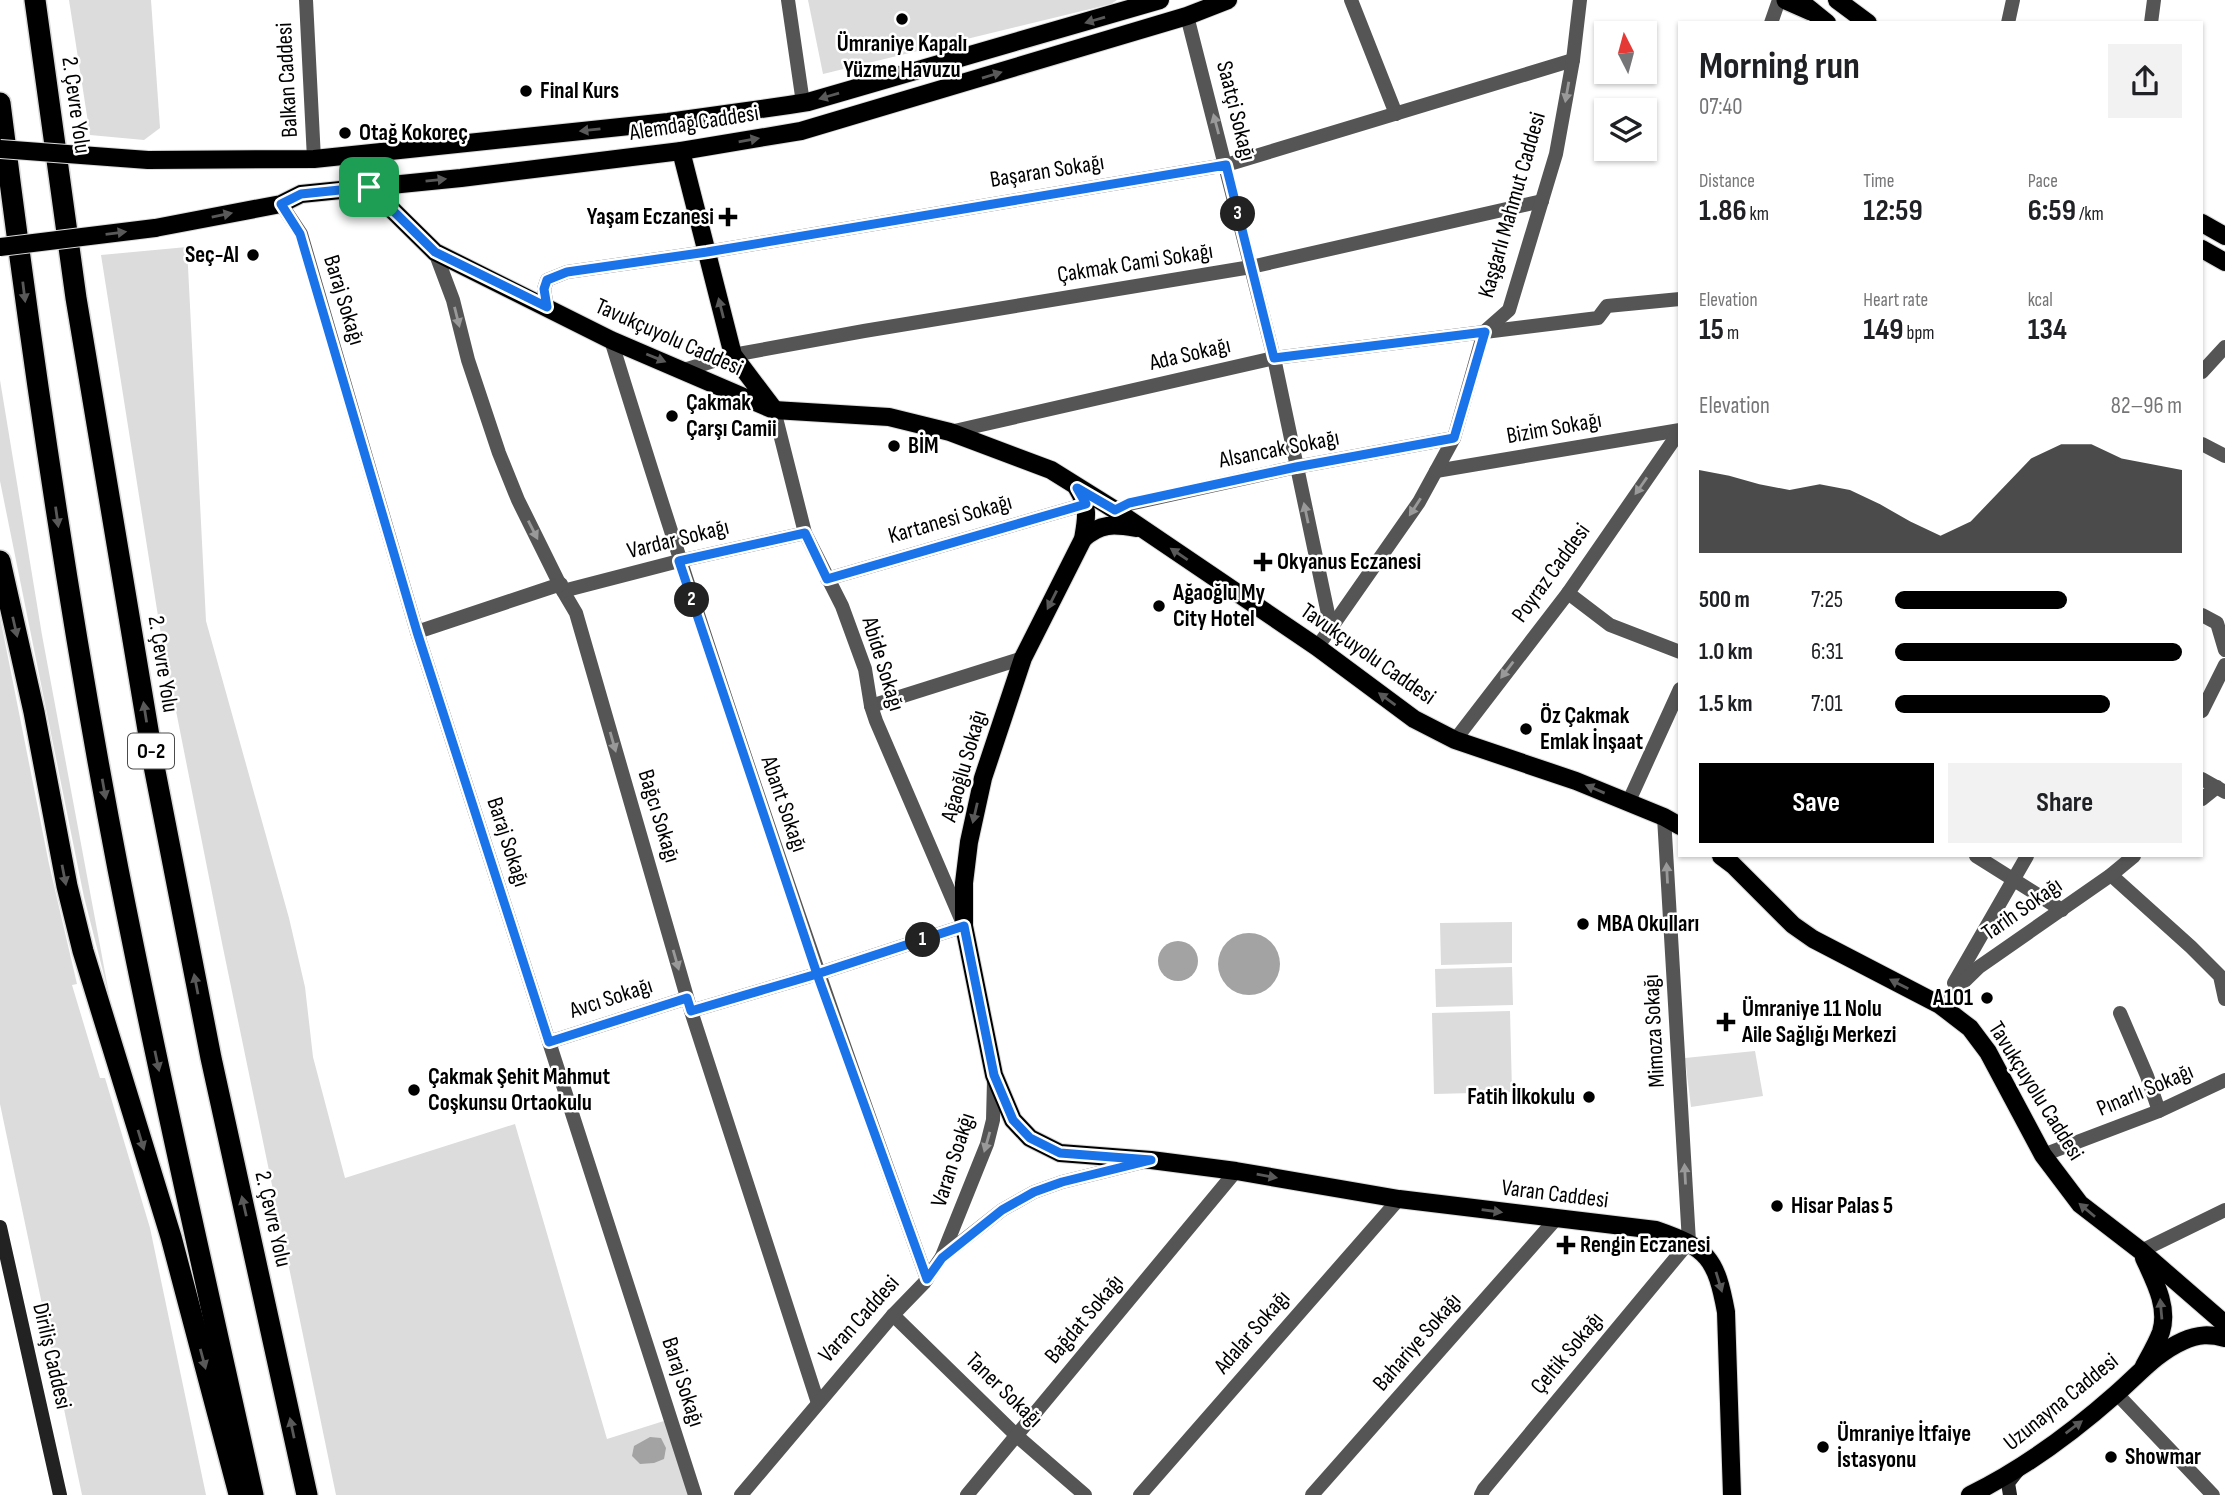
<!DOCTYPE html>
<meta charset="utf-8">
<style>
body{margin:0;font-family:"Sofia Sans Condensed",sans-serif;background:#f2f2f2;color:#202124;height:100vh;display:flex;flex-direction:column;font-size:26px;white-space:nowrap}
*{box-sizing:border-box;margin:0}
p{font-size:23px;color:#757577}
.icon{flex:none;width:38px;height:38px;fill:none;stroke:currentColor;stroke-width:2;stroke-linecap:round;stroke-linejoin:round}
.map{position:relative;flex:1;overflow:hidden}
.sheet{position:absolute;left:1678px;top:21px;width:525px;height:836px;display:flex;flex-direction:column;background:#fff;border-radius:0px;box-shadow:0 2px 5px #0004}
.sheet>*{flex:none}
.needle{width:46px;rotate:354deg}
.buttons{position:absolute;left:1594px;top:21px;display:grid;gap:14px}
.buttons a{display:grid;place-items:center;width:63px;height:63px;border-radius:0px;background:#fff;box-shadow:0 2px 5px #0004;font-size:35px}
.pin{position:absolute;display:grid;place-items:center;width:60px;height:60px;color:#fff;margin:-30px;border-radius:14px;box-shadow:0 4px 10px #0006}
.km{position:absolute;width:35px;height:35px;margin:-18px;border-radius:50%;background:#222;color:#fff;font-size:19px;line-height:35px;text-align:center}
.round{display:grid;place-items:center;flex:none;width:74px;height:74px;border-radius:0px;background:#f2f2f2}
.headline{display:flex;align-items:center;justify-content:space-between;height:119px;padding:0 21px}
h1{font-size:38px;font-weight:700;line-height:52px}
.figures{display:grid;grid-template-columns:repeat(3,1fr);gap:10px;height:119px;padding:7px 21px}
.figures div{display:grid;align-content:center}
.figures b{font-size:30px;font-weight:700}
.figures small{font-size:19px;font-weight:400}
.figures p{font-size:19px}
.chart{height:196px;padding:14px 21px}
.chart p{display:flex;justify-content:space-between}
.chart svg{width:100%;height:126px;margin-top:7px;fill:#000;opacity:.7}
.primary-button{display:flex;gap:14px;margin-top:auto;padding:14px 21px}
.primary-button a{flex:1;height:80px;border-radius:0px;background:#000;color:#fff;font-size:28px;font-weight:700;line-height:80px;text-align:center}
.primary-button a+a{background:#f2f2f2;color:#202124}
ul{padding:0 21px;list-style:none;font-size:23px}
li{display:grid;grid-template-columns:112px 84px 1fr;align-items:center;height:52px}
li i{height:18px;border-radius:9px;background:#000}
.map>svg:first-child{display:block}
.green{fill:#dcdcdc}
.water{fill:#a3a3a3}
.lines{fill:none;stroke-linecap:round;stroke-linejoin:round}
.primary-casing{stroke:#dbdbdb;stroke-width:20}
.trunk-casing{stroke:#dbdbdb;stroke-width:22}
.motorway-casing{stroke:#dbdbdb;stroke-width:24}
.minor{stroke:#555;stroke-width:14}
.tertiary{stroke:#555;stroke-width:14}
.secondary{stroke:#222;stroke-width:14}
.primary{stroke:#000;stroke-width:18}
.trunk{stroke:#000;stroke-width:19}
.motorway{stroke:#000;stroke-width:21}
.primary-bridge-casing{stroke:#dbdbdb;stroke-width:20;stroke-linecap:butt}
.primary-bridge{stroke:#000;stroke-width:18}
.oneway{fill:#595959}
.oneway2{fill:#999}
.route-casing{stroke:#fff;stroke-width:14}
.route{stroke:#1a73e8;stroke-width:9}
.poi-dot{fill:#000;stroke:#fff;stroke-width:2.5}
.labels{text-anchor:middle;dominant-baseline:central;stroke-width:5;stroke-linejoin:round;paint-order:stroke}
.shield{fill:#fff;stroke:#4c4c4c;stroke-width:2}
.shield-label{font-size:21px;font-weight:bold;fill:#000}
.poi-label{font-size:23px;font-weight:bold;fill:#000;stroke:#fff;text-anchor:start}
.street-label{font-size:23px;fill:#000;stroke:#fff}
</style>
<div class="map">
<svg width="2225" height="1495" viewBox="0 0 2225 1495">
<rect width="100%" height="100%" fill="#fff"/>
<!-- green -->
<g class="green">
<polygon points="69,0 151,0 160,128 144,140 90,135"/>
<polygon points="808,0 1117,0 1111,4 823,74"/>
<polygon points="187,247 206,621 289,918 305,987 313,1057 345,1178 515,1124 607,1439 667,1420 689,1495 336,1495 222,943 161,635 101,255"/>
<polygon points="0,380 42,635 110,999 84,897 0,481"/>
<polygon points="0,617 49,864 77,984 72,985 100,1078 105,1078 150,1228 206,1495 82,1495 0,1104"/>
<polygon points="1512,922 1512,963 1441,965 1440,923"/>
<polygon points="1512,967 1513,1005 1436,1007 1435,969"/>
<polygon points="1510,1011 1512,1092 1434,1094 1432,1013"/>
<polygon points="1755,1051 1763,1096 1691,1107 1685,1058"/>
</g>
<!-- water -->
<g class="water">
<circle cx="1249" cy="964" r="31"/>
<circle cx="1178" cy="961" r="20"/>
<polygon points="650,1437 661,1438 666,1448 664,1459 654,1463 640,1464 632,1456 634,1446"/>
</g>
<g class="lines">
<defs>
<g id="primary">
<polyline points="1837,0 1868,23"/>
<polyline points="1801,2 1827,23"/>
<polyline points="681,151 733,355 773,408"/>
<polyline points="148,160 314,159 668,122 789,105 808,102 1160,0"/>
<polyline points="369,187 435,252 611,340 774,410 889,417 950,432 1051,470 1115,510 1317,647 1414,719 1455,740 1576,781 1664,817 1680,826"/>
<polyline points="2202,223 2225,236"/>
<polyline points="155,228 281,204 301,194 461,178 681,151 801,131 1187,16 1228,0"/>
<polyline points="2202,249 2225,262"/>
<path d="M1077 488C1089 508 1087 516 1083 539L1023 658 983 778 969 842 964 883V926L994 1075 1013 1120 1030 1138 1060 1153 1151 1160 1236 1171 1399 1199 1656 1230C1708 1248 1716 1258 1726 1312L1732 1495"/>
<path d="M1083 539C1100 523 1114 524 1136 528"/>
<polyline points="1721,856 1733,865 1793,925 1813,939 1940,1005 1970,1028 1988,1052 2043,1155 2080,1204 2141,1251 2225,1324"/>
<path d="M2144 1366C2150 1355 2157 1343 2161 1332 2169 1307 2154 1280 2144 1258"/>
<path d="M1970 1495C2021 1470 2073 1432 2116 1394 2138 1375 2156 1353 2183 1341 2198 1334 2210 1334 2225 1338"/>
</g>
<polyline id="trunk" points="1786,0 1811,11"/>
<g id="motorway">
<polyline points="35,0 76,298 154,766 211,1058 307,1495"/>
<path d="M0 103C32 359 69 615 118 869 159 1078 207 1287 253 1495"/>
<polyline points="0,561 34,712 67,886 83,951 171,1237 239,1494"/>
</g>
</defs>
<!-- primary casing -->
<use href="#primary" class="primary-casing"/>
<!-- trunk casing -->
<use href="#trunk" class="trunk-casing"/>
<!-- motorway casing -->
<use href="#motorway" class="motorway-casing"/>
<!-- minor -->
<g class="minor">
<polyline points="1351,0 1396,114"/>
<polyline points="1187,16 1274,358 1331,628"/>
<polyline points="1771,23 1779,0"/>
<polyline points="2008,23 2013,0"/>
<polyline points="2151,23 2154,0"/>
<polyline points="281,204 301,234 417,632 695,1495"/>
<polyline points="435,252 453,300 468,360 499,453 518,500 563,591 576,613 691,1011 818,1403"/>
<polyline points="547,307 544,289 547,280 567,272 707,252 1226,165 1573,60"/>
<path d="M611 340C708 656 815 968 927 1279"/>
<polyline points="684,370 733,355 864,331 1251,267 1542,201"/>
<polyline points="2202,372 2225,347"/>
<polyline points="950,432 1274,358 1598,318 1607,306 1680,299"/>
<polyline points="2202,444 2225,456"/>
<polyline points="1436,471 1680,430"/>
<polyline points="1115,510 1129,504 1296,467 1454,438"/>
<polyline points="827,579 1086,504"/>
<polyline points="563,591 679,561 805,533"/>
<polyline points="1568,593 1610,625 1680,652"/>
<polyline points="2202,615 2217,623 2225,650"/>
<polyline points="1331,628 1419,502 1454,438 1484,332 1509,310 1556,154 1573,60 1580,0"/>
<polyline points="417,632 561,584"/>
<polyline points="871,706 1023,658"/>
<polyline points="2202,711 2225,665"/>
<polyline points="1455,740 1568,593 1680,431"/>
<polyline points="2202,779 2225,792"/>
<polyline points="2202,799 2217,787"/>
<polyline points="1628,803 1680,689"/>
<polyline points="1976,856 2062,910"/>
<polyline points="2111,875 2191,947 2220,976 2225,999"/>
<polyline points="1954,983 2027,856"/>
<polyline points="1940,1005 1979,967 2111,875 2134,856"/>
<polyline points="691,1011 817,974 964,926 876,721 871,706 865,669 842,606 805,533 774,410"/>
<polyline points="2120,1013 2147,1076 2159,1111"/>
<polyline points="549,1042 687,998"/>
<polyline points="2043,1155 2159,1111 2225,1080"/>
<polyline points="2141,1251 2225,1210"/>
<polyline points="893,1315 1017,1436 1085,1495"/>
<polyline points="2117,1394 2213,1495"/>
<polyline points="967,1495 1236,1171"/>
<polyline points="1140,1495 1399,1199"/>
<polyline points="1312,1495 1555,1220"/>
<polyline points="1481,1495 1484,1489 1689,1242 1664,817"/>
</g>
<!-- tertiary -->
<g class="tertiary">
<polyline points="306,0 314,159"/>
<polyline points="788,0 803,103"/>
<polyline points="1317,647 1331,628"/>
<polyline points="942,1256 987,1144 993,1120 994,1080"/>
<polyline points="741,1495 893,1315 924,1283 941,1258 1002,1210 1034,1192 1062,1182 1143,1162"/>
</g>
<!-- secondary -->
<g class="secondary">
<polyline points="0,1227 60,1495"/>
<polyline points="2010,1495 2008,1483 2019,1469"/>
</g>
<!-- primary -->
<use href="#primary" class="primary"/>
<!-- trunk -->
<use href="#trunk" class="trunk"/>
<!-- motorway -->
<use href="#motorway" class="motorway"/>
<defs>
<g id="primary-bridge">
<polyline points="0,149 148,160"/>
<polyline points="0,247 155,228"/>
</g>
</defs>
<!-- primary-bridge casing -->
<use href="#primary-bridge" class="primary-bridge-casing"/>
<!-- primary-bridge -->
<use href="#primary-bridge" class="primary-bridge"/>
</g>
<!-- one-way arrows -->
<defs><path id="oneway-solid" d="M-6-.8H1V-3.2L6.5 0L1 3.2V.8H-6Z" transform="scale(1.75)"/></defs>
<g class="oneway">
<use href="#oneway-solid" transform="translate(1095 20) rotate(164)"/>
<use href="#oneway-solid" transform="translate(992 75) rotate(-17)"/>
<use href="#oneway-solid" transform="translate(829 96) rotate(164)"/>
<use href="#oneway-solid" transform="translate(590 130) rotate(174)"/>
<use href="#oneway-solid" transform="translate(749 140) rotate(-10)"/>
<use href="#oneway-solid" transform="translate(436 180) rotate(-6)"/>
<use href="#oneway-solid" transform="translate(222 215) rotate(-11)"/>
<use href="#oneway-solid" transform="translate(116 233) rotate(-7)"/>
<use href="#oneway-solid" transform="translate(24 292) rotate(83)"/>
<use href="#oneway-solid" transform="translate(721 308) rotate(-104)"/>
<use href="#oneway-solid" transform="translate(656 358) rotate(22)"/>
<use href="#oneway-solid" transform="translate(57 517) rotate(82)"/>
<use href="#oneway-solid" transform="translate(1179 554) rotate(-146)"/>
<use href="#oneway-solid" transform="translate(1052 600) rotate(117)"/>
<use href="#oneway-solid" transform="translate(15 627) rotate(77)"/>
<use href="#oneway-solid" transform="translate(1387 699) rotate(-144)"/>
<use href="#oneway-solid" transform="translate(145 712) rotate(-99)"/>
<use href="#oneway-solid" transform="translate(104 789) rotate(80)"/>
<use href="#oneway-solid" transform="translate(1595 789) rotate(-157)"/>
<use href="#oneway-solid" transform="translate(975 813) rotate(103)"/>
<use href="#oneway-solid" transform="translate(64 875) rotate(79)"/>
<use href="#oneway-solid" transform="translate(196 984) rotate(-101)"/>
<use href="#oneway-solid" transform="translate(1899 984) rotate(-153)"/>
<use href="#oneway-solid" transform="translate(157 1061) rotate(78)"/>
<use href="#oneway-solid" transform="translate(141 1140) rotate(73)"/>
<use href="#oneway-solid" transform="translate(1267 1176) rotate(10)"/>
<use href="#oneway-solid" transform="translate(244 1206) rotate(-103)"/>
<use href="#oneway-solid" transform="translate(2087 1210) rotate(-140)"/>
<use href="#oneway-solid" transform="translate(1492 1211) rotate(8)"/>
<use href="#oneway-solid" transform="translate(1719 1282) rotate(73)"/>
<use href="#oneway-solid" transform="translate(2161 1309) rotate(-95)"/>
<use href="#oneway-solid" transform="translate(203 1359) rotate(75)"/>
<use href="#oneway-solid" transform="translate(2074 1427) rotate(-37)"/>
<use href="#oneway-solid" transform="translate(292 1428) rotate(-102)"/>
</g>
<g class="oneway2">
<use href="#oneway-solid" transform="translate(1567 92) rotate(100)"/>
<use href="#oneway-solid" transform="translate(1216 124) rotate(-105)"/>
<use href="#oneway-solid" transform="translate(457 317) rotate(76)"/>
<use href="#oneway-solid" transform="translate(1641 486) rotate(125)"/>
<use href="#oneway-solid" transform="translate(1415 507) rotate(123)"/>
<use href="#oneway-solid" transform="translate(1306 513) rotate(-102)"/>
<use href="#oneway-solid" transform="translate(533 530) rotate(63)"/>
<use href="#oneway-solid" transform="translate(1507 670) rotate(127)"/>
<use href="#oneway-solid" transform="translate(613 742) rotate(74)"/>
<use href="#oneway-solid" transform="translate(1667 873) rotate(-93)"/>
<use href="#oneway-solid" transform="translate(676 960) rotate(74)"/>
<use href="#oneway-solid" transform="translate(987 1142) rotate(106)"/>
<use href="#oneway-solid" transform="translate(1685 1174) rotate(-93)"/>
</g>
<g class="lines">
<defs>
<polyline id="route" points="369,187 301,194 281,204 300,234 417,632 549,1042 687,998 691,1011 817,974 964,926 994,1075 1013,1120 1030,1138 1060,1153 1151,1160 1062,1182 1034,1192 1002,1210 942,1258 927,1279 817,974 679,561 805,533 827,579 1086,504 1077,488 1115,510 1129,503 1296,467 1454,438 1485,332 1274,358 1226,165 707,252 567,272 547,280 544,289 547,307 435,252 369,187"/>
</defs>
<!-- route casing -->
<use href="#route" class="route-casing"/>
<!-- route -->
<use href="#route" class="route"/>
</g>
<!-- markers -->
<g class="poi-dot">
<circle cx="902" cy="19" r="7"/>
<circle cx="526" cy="91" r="7"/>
<circle cx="345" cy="133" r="7"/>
<path d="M724.5 206.5h7v7h7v7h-7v7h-7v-7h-7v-7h7z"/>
<circle cx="253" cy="255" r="7"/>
<circle cx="672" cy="416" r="7"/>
<circle cx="894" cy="446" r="7"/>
<path d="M1259.5 551.5h7v7h7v7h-7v7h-7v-7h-7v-7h7z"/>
<circle cx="1159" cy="606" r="7"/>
<circle cx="1526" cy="729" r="7"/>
<circle cx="1583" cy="924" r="7"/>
<circle cx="1987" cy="998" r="7"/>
<path d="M1722.5 1011.5h7v7h7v7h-7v7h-7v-7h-7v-7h7z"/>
<circle cx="414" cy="1090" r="7"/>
<circle cx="1589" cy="1097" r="7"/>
<circle cx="1777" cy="1206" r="7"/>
<path d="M1562.5 1234.5h7v7h7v7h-7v7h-7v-7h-7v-7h7z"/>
<circle cx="1823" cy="1447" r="7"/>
<circle cx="2111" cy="1457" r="7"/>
</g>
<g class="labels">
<!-- shield labels -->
<rect class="shield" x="128" y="733.5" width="46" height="35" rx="5"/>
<g class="shield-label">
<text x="151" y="751">O-2</text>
</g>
<!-- poi labels -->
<g class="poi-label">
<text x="902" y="44" text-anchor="middle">Ümraniye Kapalı<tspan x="902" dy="26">Yüzme Havuzu</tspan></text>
<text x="540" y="91">Final Kurs</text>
<text x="359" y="133">Otağ Kokoreç</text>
<text x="714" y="217" text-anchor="end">Yaşam Eczanesi</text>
<text x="239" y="255" text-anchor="end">Seç-Al</text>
<text x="686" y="403">Çakmak<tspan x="686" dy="26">Çarşı Camii</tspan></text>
<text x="908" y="446">BİM</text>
<text x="1277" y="562">Okyanus Eczanesi</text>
<text x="1173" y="593">Ağaoğlu My<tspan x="1173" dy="26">City Hotel</tspan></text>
<text x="1540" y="716">Öz Çakmak<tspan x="1540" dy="26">Emlak İnşaat</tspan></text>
<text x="1597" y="924">MBA Okulları</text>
<text x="1973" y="998" text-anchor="end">A101</text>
<text x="1742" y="1009">Ümraniye 11 Nolu<tspan x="1742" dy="26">Aile Sağlığı Merkezi</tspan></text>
<text x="428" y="1077">Çakmak Şehit Mahmut<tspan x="428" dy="26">Coşkunsu Ortaokulu</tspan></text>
<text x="1575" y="1097" text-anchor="end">Fatih İlkokulu</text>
<text x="1791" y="1206">Hisar Palas 5</text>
<text x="1580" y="1245">Rengin Eczanesi</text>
<text x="1837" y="1434">Ümraniye İtfaiye<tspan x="1837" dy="26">İstasyonu</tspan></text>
<text x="2125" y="1457">Showmar</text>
</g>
<!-- street labels -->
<g class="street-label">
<text transform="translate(287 80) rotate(-93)">Balkan Caddesi</text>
<text transform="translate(76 105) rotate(82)">2. Çevre Yolu</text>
<text transform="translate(1236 111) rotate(76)">Saatçi Sokağı</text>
<text transform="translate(694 123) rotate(-9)">Alemdağ Caddesi</text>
<text transform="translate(1047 171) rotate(-9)">Başaran Sokağı</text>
<text transform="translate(1512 205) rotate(-74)">Kaşgarlı Mahmut Caddesi</text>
<text transform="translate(1135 263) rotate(-9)">Çakmak Cami Sokağı</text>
<text transform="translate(344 300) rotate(73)">Baraj Sokağı</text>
<text transform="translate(669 337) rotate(24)">Tavukçuyolu Caddesi</text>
<text transform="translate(1190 354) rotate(-13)">Ada Sokağı</text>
<text transform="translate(1554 428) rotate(-10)">Bizim Sokağı</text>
<text transform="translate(1279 449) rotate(-11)">Alsancak Sokağı</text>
<text transform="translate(950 519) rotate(-16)">Kartanesi Sokağı</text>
<text transform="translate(678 539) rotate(-14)">Vardar Sokağı</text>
<text transform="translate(1551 573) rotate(-54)">Poyraz Caddesi</text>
<text transform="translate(1368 654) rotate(35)">Tavukçuyolu Caddesi</text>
<text transform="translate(163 664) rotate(81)">2. Çevre Yolu</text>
<text transform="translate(883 664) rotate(73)">Abide Sokağı</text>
<text transform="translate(964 766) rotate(-74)">Ağaoğlu Sokağı</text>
<text transform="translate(784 804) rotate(71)">Abant Sokağı</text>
<text transform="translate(659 816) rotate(73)">Bağcı Sokağı</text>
<text transform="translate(508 842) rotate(72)">Baraj Sokağı</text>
<text transform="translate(2022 909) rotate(-35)">Tarih Sokağı</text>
<text transform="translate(611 998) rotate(-18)">Avcı Sokağı</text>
<text transform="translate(1654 1031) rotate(-93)">Mimoza Sokağı</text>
<text transform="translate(2145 1090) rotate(-23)">Pınarlı Sokağı</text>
<text transform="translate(2036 1091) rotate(58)">Tavukçuyolu Caddesi</text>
<text transform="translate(953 1160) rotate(-72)">Varan Soakğı</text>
<text transform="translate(1555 1194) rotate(7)">Varan Caddesi</text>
<text transform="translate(273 1219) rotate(77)">2. Çevre Yolu</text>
<text transform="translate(859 1319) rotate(-48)">Varan Caddesi</text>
<text transform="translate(1084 1319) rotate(-50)">Bağdat Sokağı</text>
<text transform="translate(1252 1332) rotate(-49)">Adalar Sokağı</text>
<text transform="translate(1417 1342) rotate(-49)">Bahariye Sokağı</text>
<text transform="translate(1567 1353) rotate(-50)">Çeltik Sokağı</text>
<text transform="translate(52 1356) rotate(77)">Diriliş Caddesi</text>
<text transform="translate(683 1382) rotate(72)">Baraj Sokağı</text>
<text transform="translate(1004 1390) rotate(44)">Taner Sokağı</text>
<text transform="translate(2061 1402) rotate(-39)">Uzunayna Caddesi</text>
</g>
</g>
</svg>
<div class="buttons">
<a><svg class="needle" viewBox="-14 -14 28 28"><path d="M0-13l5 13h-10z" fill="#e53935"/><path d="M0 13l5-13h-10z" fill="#757577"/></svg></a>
<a><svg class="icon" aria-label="layers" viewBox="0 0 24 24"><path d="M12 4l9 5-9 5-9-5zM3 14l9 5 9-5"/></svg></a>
</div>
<div class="pin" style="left:369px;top:187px;background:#1e9e55"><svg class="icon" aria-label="arrive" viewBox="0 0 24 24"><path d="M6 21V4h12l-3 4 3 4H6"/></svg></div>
<b class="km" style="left:923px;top:940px">1</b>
<b class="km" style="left:692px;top:600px">2</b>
<b class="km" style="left:1238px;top:214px">3</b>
<section class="sheet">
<div class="headline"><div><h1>Morning run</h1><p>07:40</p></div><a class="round"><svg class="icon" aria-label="share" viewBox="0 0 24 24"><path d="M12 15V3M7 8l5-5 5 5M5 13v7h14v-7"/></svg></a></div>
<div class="figures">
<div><p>Distance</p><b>1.86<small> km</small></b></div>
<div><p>Time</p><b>12:59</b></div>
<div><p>Pace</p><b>6:59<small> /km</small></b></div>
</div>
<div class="figures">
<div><p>Elevation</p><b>15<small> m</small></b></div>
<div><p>Heart rate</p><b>149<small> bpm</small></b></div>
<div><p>kcal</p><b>134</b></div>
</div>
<div class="chart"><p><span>Elevation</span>82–96 m</p>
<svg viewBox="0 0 160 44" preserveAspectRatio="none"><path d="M0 44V15L10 17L20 20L30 22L40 20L50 22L60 27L70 33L80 38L90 33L100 22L110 11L120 6L130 6L140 11L150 13L160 15V44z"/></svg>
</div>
<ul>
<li><b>500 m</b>7:25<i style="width:60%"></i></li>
<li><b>1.0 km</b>6:31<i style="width:100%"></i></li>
<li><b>1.5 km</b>7:01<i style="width:75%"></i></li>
</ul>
<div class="primary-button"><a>Save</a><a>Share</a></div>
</section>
</div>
